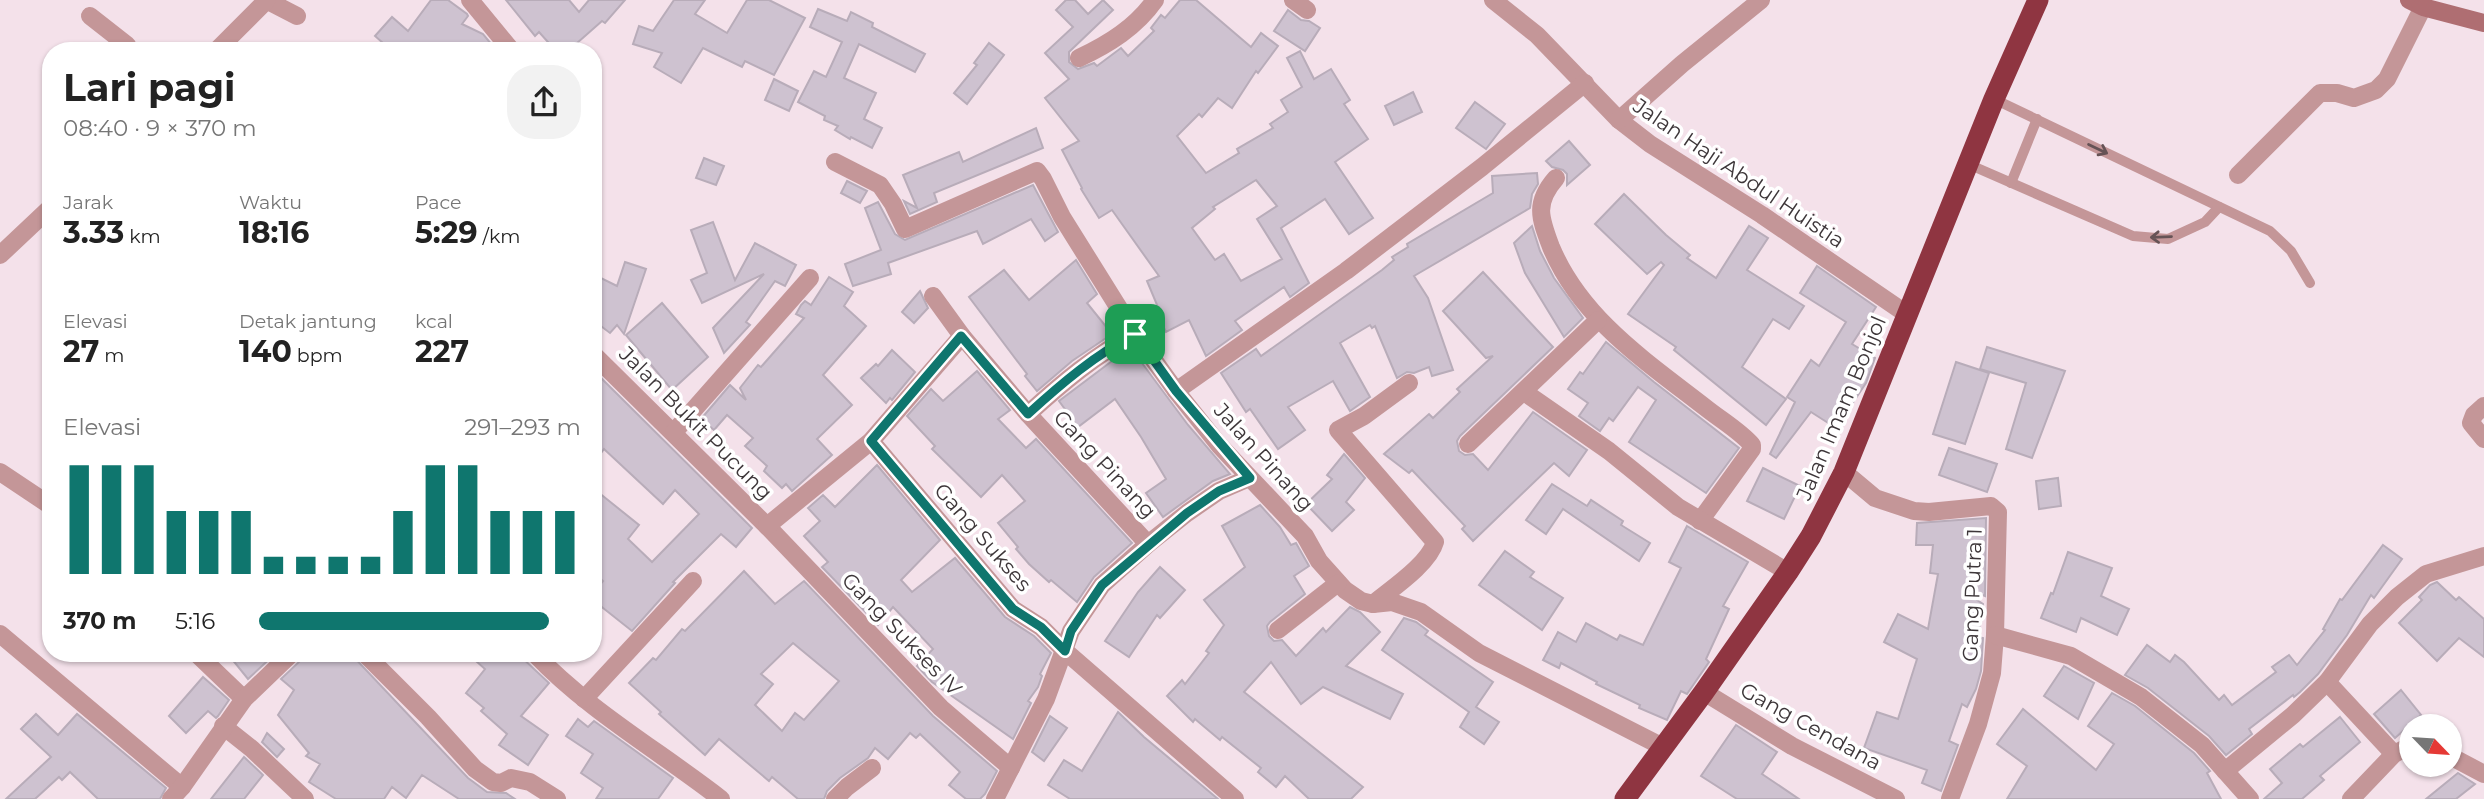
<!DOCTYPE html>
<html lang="id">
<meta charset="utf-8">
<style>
body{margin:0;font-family:Montserrat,sans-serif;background:#f2f2f2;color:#222;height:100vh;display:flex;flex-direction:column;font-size:26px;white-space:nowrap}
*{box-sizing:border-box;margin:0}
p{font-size:23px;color:#767676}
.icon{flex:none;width:38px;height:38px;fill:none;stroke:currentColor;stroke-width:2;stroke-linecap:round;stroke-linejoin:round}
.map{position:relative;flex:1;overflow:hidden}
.drawer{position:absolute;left:42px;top:42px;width:560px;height:620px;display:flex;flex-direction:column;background:#fff;border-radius:28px;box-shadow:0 2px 5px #0004}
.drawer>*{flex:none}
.needle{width:46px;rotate:115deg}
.fabs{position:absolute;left:2399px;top:714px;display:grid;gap:14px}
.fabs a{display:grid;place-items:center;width:63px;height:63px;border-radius:50%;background:#fff;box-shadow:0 2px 5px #0004;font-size:35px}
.pin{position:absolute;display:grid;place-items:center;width:60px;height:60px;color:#fff;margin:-30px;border-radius:14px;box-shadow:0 4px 10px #0006}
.round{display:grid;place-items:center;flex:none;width:74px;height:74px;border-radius:28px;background:#f2f2f2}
.summary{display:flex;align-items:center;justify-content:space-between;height:119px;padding:0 21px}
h1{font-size:38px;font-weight:700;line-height:52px}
.stats{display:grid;grid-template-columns:repeat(3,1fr);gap:10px;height:119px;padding:7px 21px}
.stats div{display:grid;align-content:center}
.stats b{font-size:30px;font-weight:700}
.stats small{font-size:19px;font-weight:400}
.stats p{font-size:19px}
.chart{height:196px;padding:14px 21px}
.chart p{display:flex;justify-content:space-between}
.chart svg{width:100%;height:126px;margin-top:7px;stroke:#0f766e;stroke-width:6}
ul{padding:0 21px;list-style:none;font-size:23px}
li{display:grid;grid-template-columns:112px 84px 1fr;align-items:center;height:52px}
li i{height:18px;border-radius:9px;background:#0f766e}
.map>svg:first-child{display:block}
.building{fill:#cec2d0;stroke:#b8acb9;stroke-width:2;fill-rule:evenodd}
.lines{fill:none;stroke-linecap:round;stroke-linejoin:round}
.lane{stroke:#c49698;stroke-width:10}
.street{stroke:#c49698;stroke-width:18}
.secondary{stroke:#af6e72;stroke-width:18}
.highway{stroke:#8f3541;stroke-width:21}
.oneway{stroke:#665356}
.route-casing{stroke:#fff;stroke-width:14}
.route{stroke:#0f766e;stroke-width:9}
.labels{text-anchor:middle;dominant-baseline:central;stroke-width:7;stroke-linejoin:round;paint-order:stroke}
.street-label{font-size:21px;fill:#3d3639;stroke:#fff}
</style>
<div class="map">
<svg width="2484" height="799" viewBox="0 0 2484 799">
<rect width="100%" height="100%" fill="#f4e1ea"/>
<!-- building -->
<g class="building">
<polygon points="431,0 448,0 467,14 468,16 462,24 483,34 497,51 392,51 375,36 392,17 408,31"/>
<polygon points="506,0 569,0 579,12 589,0 625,0 605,23 602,21 568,51 556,51 539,32 535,36"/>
<polygon points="674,0 705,0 695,14 727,33 747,0 769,0 805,18 774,75 745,61 742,67 703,48 681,83 654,67 662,53 633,44 639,26 653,31"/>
<path d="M1066 0H1075L1088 14 1103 0 1113 10 1069 52V62L1078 69 1094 63 1097 66 1121 48 1128 56 1154 31 1151 28 1161 15 1165 18 1180 0H1196L1251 47 1261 33 1278 46 1258 73 1256 71 1232 108 1218 98 1202 117 1199 114 1177 136 1206 173 1239 153 1237 149 1273 128 1270 124 1288 112 1281 100 1302 87 1287 58 1300 51 1314 79 1331 69 1350 100 1344 104 1368 139 1335 162 1373 218 1349 234 1325 199 1281 228 1309 283 1290 297 1284 287 1235 321 1242 330 1206 356 1189 320 1166 332 1157 314 1160 312 1147 281 1159 276 1112 210 1099 218 1081 189 1082 188 1062 150 1079 141 1045 98 1069 79 1045 53 1073 27 1056 10ZM1256 180 1277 206 1257 219 1282 259 1241 281 1224 254 1215 260 1192 228 1215 209 1213 207Z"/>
<polygon points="818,9 847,21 851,12 873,23 872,27 925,54 915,72 859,44 844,78 876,93 864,119 882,128 872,148 851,137 850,139 835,130 838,126 824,120 825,116 798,102 814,71 826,77 842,42 810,27"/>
<polygon points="1288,10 1301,20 1309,21 1320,28 1305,51 1274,31"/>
<polygon points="989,43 1004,55 967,104 954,93 977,65 974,63"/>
<polygon points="774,79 798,91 789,111 765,100"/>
<polygon points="1413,92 1422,112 1394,125 1385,106"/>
<polygon points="1475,102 1505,124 1486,149 1456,128"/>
<polygon points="1036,128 1043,148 934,193 937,202 910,214 904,201 917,208 903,175 959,152 963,162"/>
<polygon points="1569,141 1590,165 1567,185 1567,174 1563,170 1552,167 1546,161"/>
<polygon points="704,158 724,166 716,185 696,178"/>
<polygon points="1537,173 1538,184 1532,194 1530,208 1414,276 1428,298 1453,370 1432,376 1429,367 1414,373 1407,372 1397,378 1375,326 1372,328 1370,325 1340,343 1370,397 1350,411 1333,381 1288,407 1305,430 1278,449 1250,409 1246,412 1221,373 1256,349 1261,356 1382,270 1394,260 1392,257 1408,247 1407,244 1493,193 1492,176"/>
<polygon points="847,181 867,191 860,203 841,193"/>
<polygon points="1033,185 1058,232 1045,241 1031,219 983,244 977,231 888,263 891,274 853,286 845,264 881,250 865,208 878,202 895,234 905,240"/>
<polygon points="1624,194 1666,235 1690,255 1687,258 1716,278 1749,226 1768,238 1747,270 1804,306 1789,329 1773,319 1742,367 1786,399 1766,425 1674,350 1676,347 1628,314 1664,265 1661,262 1647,274 1595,224"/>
<polygon points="713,222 735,280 755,243 796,265 785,286 775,281 746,322 750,325 724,353 713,328 764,274 702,303 691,280 707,273 691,230"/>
<polygon points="1532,226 1540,251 1554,278 1583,318 1564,337 1525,273 1514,243"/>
<polygon points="1076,260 1097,294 1087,303 1112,334 1072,361 1037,391 1025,376 1027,374 969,297 1004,270 1029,300"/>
<polygon points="625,262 646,269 624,334 617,325 610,333 593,320 593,274 617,286"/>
<polygon points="1817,266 1876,307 1852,344 1875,358 1866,383 1836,428 1811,412 1776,458 1770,454 1795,402 1787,397 1811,360 1819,366 1846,322 1800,293"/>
<polygon points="1483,272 1553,347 1460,436 1457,441 1459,451 1465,455 1473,454 1488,470 1533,412 1587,450 1569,476 1554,463 1473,541 1462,529 1465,526 1412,470 1409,473 1384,454 1429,414 1433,418 1460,392 1457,389 1493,356 1486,358 1443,311"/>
<polygon points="829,277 853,292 844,306 866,326 823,375 852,405 817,439 832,455 792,491 786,484 782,488 764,471 767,466 745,446 753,438 727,415 714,430 701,419 730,385 746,400 740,388 758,365 761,367 804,318 796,314 801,305 805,301 811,305"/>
<polygon points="920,291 928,308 914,323 902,312"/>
<polygon points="662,303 708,357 672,390 626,335"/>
<polygon points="1606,342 1654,382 1739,448 1706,493 1629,442 1656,400 1638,387 1613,421 1609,418 1600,431 1579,416 1588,403 1568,389 1580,372 1583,374"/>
<polygon points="1987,347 2065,371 2032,458 2006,449 2026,383 1980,369"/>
<polygon points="892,350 915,372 892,400 890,398 886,403 861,378 876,364 878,366"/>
<polygon points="1133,351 1188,425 1230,474 1213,481 1163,517 1146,493 1166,479 1141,437 1115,399 1078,427 1059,401 1112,361 1126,352 1128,354"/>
<polygon points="1956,362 1989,373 1965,444 1933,434"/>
<polygon points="593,370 752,528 736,547 721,534 673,582 675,583 632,631 593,600 593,593 603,581 593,572 593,488 639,525 628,539 652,562 699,514 675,490 663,504 604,449 593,464"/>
<polygon points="977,371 1010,410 998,419 1026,448 1036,439 1132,543 1094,577 1077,602 1051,580 1049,582 1029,564 1016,549 1018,547 998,523 1025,501 1002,475 981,497 932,449 935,446 907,416 931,389 943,401"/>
<polygon points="1949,448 1997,464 1987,492 1939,475"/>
<polygon points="1344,454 1365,478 1346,502 1354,510 1332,531 1306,504 1332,479 1327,475"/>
<polygon points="877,465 940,540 901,580 912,592 955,558 1005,617 1034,636 1051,653 1040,674 1042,676 1038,687 1028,701 1031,703 1013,739 932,682 917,666 933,649 893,607 878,625 822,567 828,562 804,536 820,521 808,508 823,495 835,507"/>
<polygon points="1763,468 1800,486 1784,519 1747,501"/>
<polygon points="2058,478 2061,506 2039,509 2036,481"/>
<polygon points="1552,484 1587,506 1591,500 1623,521 1621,525 1650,543 1639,561 1563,509 1546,534 1526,520"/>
<polygon points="1260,505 1280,527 1291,545 1296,543 1309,566 1294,576 1305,594 1270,622 1267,626 1269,636 1274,641 1282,640 1296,656 1323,628 1326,632 1350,607 1360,612 1380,632 1346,666 1403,694 1390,719 1323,687 1301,704 1271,662 1244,692 1363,787 1351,799 1309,799 1285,776 1276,787 1258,772 1261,768 1222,737 1220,740 1195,719 1193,722 1167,696 1182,680 1185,684 1209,653 1206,651 1224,625 1204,600 1245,567 1222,526"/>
<polygon points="1986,518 1985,596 1980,594 1977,600 1983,604 1978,637 1983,638 1981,671 1976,689 1967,707 1962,704 1949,741 1958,745 1941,791 1922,783 1927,770 1864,748 1877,712 1898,719 1917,659 1884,642 1898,614 1928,629 1938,574 1930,573 1933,545 1916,545 1917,523"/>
<polygon points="1687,526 1748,562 1723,606 1729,609 1706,659 1709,662 1687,694 1681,691 1667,720 1639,708 1640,705 1596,684 1597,682 1561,663 1559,668 1543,660 1558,632 1576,642 1586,623 1617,640 1620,635 1643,645 1681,568 1669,562"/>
<polygon points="2383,545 2402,559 2374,598 2371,595 2347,635 2318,674 2300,692 2294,697 2293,695 2249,729 2252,734 2226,755 2209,736 2148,688 2125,675 2147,645 2170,662 2175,655 2184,662 2219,700 2224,695 2232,705 2276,672 2272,667 2289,655 2297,665 2325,630 2323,629 2340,599 2342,600"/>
<polygon points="1505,551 1534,572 1530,577 1563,598 1542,630 1479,585"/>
<polygon points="2068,552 2112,568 2101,596 2129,609 2117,635 2081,618 2076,632 2041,618 2051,593 2053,594"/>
<polygon points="1160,567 1185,590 1160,618 1157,615 1129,657 1105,641 1138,592"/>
<path d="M744 571 775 604 804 581 933 716 997 771 985 794 980 799H966L949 785 960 772 920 734 916 738 910 733 888 759 875 748 868 758 840 778 827 791 824 799H798L772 777 769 781 719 739 705 755 659 714 661 712 629 683 653 658 656 660 682 629 685 631ZM793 643 839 681 804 720 795 713 782 731 755 705 773 684 761 674Z"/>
<polygon points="2437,582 2456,600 2459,597 2484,619 2484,657 2459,638 2437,661 2399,623 2422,600 2419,597 2430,585"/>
<polygon points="1404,618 1416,622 1428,631 1425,635 1493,682 1476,707 1499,722 1484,744 1460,727 1469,712 1382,650"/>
<polygon points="227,653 276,653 248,679"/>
<polygon points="303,653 350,653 468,778 487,792 506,793 515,799 459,799 422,775 406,798 392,787 384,799 336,799 309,782 320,764 306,756 309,753 278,715 294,690 281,679 300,661"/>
<polygon points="467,653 517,653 549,683 521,716 548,735 528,765 499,745 507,734 481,711 484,708 466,693 485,669"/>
<polygon points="2064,666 2094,683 2078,719 2044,696"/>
<polygon points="203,677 229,700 218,716 216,718 208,711 186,733 169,716"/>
<polygon points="2401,690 2421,715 2395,738 2374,714"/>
<polygon points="2112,693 2135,706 2194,753 2210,771 2207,773 2221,799 2007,799 2027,766 1997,744 2023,709 2096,770 2114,744 2088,726"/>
<polygon points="1118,712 1144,737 1218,799 1070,799 1048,785 1064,760 1082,771"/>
<polygon points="36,714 58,735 77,714 166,788 160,799 98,799 70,772 62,780 59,777 35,799 6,799 51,757 21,729"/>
<polygon points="1050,716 1067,728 1044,761 1032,752"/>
<polygon points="2340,717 2360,742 2320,776 2324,780 2302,799 2264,799 2282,783 2270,769 2300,744 2303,747"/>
<polygon points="578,719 588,727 594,721 673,778 658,799 596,799 603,788 581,773 593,754 566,736"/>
<polygon points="1736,725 1777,752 1762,774 1799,799 1737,799 1701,776"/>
<polygon points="267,733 284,749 277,757 262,742"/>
<polygon points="244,757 263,775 244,799 211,799"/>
<polygon points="2458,773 2475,784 2456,799 2426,799"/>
</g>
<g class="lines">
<!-- lane -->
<g class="lane">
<polyline points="1994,99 2270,231 2291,251 2310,283"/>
<polyline points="1968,164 2133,236 2168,239 2205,222 2219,207"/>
<polyline points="2011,183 2037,119"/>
</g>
<!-- street -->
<g class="street">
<polyline points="470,0 512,51"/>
<polyline points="1293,0 1307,10"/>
<polyline points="1493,0 1537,35 1619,120 1650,144 1762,215 1908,315"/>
<polyline points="268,1 297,16"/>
<polyline points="90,16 127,45"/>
<polyline points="216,51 267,0"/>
<path d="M1079 58C1109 44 1136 27 1155 0"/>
<polyline points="1619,120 1682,64 1761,0"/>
<polyline points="835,162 880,185 893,204 905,229 1037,171 1043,179 1062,217 1135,334 1176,391 1219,445 1305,536 1319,561 1345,590 1361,601 1373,604 1392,602 1421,612 1479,653 1663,747"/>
<polyline points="2238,175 2320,93 2337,93 2354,98 2376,90 2387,79 2423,7"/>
<path d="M1556 178C1534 203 1540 218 1551 247 1581 319 1647 362 1706 408 1721 420 1740 431 1752 445V449L1700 521"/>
<polyline points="0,255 51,207"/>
<polyline points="933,296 962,336 1028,414"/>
<path d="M1135 334C1095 355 1062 383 1028 414L1148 544"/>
<polyline points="593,354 767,526 941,708 1011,768"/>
<polyline points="1176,391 1346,271 1482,167 1585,83"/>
<polyline points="1524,392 1609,451 1678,507 1788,572"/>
<polyline points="2484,406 2474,415 2471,423 2484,439"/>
<polyline points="674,432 810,278"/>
<polyline points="871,441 1013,609 1041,627 1065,651 1235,799"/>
<polyline points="1468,444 1598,320"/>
<polyline points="0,472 51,506"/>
<polyline points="1844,472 1875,498 1914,511 1929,512 1991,506 1998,512 1995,635 1992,673 1978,724 1950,799"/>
<polyline points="767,526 871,441 962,336"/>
<path d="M1373 604C1391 589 1429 564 1435 542L1338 430 1364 416 1409 383"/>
<polyline points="1278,630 1338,583"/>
<polyline points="0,634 182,787"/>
<polyline points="1995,635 2071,656 2141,697 2202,745 2250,799"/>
<polyline points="196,653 244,699"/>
<polyline points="364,653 428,717 475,769 493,782 501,783 511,778 530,782 557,799"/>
<path d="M534 653C589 711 658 750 721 799"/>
<polyline points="2327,682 2394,754"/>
<polyline points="1704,692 1792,746 1896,799"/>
<polyline points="584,699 693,581"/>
<polyline points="223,726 252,749 305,799"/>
<polyline points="2450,756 2484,774"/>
<polyline points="2225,771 2293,715 2327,682 2370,624 2397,597 2426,574 2484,556"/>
<polyline points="171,799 182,787 244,699 292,653"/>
<polyline points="835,799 847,787 872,768"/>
<polyline points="995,799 1046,699 1071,631 1102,585 1148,544 1187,513 1219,491 1249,478"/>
<polyline points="2351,799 2394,754 2412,745"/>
</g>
<!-- secondary -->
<polyline class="secondary" points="2409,0 2423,7 2484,23"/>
<!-- highway -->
<polyline class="highway" points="1625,799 1704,692 1788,572 1811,536 1844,472 1994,99 2038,0"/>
</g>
<!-- one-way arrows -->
<defs><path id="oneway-shaft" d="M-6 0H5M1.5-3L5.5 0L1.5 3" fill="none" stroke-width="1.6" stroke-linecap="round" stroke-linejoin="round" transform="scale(1.75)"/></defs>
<g class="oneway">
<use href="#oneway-shaft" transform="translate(2098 149) rotate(26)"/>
<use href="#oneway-shaft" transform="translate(2161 237) rotate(178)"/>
</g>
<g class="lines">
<defs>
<path id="route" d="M1135 334 1176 391 1250 478 1219 491 1187 513 1102 585 1071 631 1065 651 1041 627 1013 609 871 441 961 336 1028 414C1062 383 1095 355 1135 334Z"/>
</defs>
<!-- route casing -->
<use href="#route" class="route-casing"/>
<!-- route -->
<use href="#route" class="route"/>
</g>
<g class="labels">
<!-- street labels -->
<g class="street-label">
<text transform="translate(1739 173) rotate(34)">Jalan Haji Abdul Huistia</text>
<text transform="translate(1841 408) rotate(-67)">Jalan Imam Bonjol</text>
<text transform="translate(696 423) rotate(45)">Jalan Bukit Pucung</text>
<text transform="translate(1264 457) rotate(48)">Jalan Pinang</text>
<text transform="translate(1105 464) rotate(47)">Gang Pinang</text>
<text transform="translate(983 537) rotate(49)">Gang Sukses</text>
<text transform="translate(1972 595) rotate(-88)">Gang Putra 1</text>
<text transform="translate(902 634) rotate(46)">Gang Sukses IV</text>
<text transform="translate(1811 726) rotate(29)">Gang Cendana</text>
</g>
</g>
</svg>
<div class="fabs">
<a><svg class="needle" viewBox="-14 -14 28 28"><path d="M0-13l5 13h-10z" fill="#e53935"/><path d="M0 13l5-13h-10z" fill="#767676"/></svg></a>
</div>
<div class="pin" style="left:1135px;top:334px;background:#1e9e55"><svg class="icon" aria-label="arrive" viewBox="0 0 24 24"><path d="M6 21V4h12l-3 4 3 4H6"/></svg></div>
<section class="drawer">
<div class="summary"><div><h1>Lari pagi</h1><p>08:40 · 9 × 370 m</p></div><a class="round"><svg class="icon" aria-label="share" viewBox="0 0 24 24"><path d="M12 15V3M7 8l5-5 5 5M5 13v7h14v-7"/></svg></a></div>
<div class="stats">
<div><p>Jarak</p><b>3.33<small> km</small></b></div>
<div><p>Waktu</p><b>18:16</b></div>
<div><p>Pace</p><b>5:29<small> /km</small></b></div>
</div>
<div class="stats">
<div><p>Elevasi</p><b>27<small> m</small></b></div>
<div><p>Detak jantung</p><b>140<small> bpm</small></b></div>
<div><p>kcal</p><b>227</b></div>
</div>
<div class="chart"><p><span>Elevasi</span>291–293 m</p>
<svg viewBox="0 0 160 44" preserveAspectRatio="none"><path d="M5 44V6M15 44V6M25 44V6M35 44V22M45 44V22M55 44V22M65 44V38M75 44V38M85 44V38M95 44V38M105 44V22M115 44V6M125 44V6M135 44V22M145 44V22M155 44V22"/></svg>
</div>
<ul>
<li><b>370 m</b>5:16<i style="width:90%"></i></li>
</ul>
</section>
</div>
